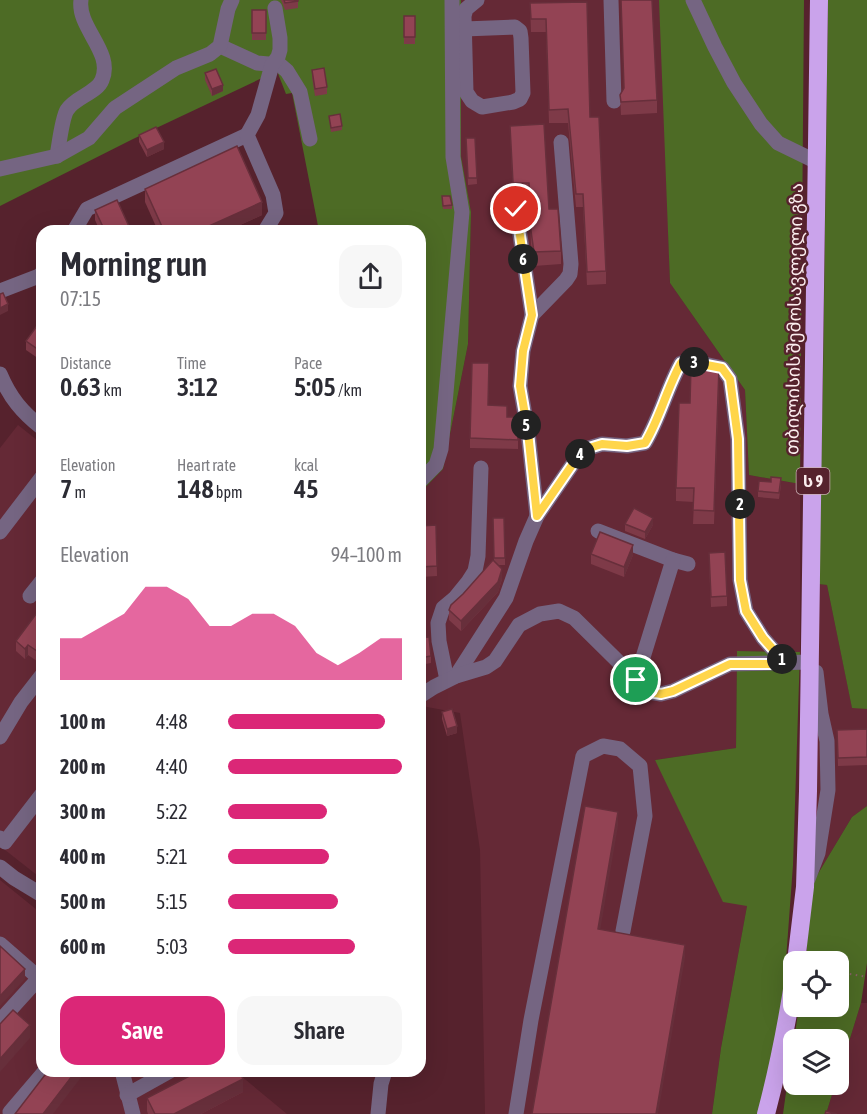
<!DOCTYPE html>
<meta charset="utf-8">
<style>
body{margin:0;font-family:"Asap Condensed","Noto Sans Georgian",sans-serif;background:#f7f7f7;color:#2b2b33;height:100vh;display:flex;flex-direction:column;font-size:22px;white-space:nowrap}
*{box-sizing:border-box;margin:0}
p{font-size:20px;color:#7c7c81}
.icon{flex:none;width:33px;height:33px;fill:none;stroke:currentColor;stroke-width:2;stroke-linecap:round;stroke-linejoin:round}
.map{position:relative;flex:1;overflow:hidden}
.sheet{position:absolute;left:36px;top:225px;width:390px;height:852px;display:flex;flex-direction:column;background:#fff;border-radius:18px;box-shadow:0 6px 24px #0002}
.sheet>*{flex:none}
.buttons{position:absolute;left:783px;top:951px;display:grid;gap:12px}
.buttons a{display:grid;place-items:center;width:66px;height:66px;border-radius:12px;background:#fff;box-shadow:0 6px 24px #0002;font-size:30px}
.pin{position:absolute;display:grid;place-items:center;width:51px;height:51px;color:#fff;margin:-26px;border:3px solid #fff;border-radius:50%;box-shadow:0 2px 6px #0007}
.km{position:absolute;width:30px;height:30px;margin:-15px;border-radius:50%;background:#222;color:#fff;font-size:16px;line-height:30px;text-align:center}
.round{display:grid;place-items:center;flex:none;width:63px;height:63px;border-radius:18px;background:#f7f7f7}
.head{display:flex;align-items:center;justify-content:space-between;height:102px;padding:0 24px}
h1{font-size:33px;font-weight:600;line-height:45px}
.stats{display:grid;grid-template-columns:repeat(3,1fr);gap:9px;height:102px;padding:6px 24px}
.stats div{display:grid;align-content:center}
.stats b{font-size:26px;font-weight:600}
.stats small{font-size:16px;font-weight:400}
.stats p{font-size:16px}
.chart{height:168px;padding:12px 24px}
.chart p{display:flex;justify-content:space-between}
.chart svg{width:100%;height:108px;margin-top:6px;fill:#db2777;opacity:.7}
.button{display:flex;gap:12px;margin-top:auto;padding:12px 24px}
.button a{flex:1;height:69px;border-radius:18px;background:#db2777;color:#fff;font-size:24px;font-weight:600;line-height:69px;text-align:center}
.button a+a{background:#f7f7f7;color:#2b2b33}
ul{padding:0 24px;list-style:none;font-size:20px}
li{display:grid;grid-template-columns:96px 72px 1fr;align-items:center;height:45px}
li i{height:15px;border-radius:8px;background:#db2777}
.map>svg:first-child{display:block}
.built{fill:#652936}
.green{fill:#4d6b25}
.lines{fill:none;stroke-linecap:round;stroke-linejoin:round}
.path{stroke:#885f67;stroke-width:2;stroke-dasharray:1.5 4.5;stroke-linecap:butt}
.minor{stroke:#756582;stroke-width:15}
.highway{stroke:#caa3eb;stroke-width:18}
.wall{fill:#7e3a48}
.shaded-wall{fill:#672f3b}
.building{fill:#934354;stroke:#672f3b;stroke-width:1.5}
.route-casing{stroke:#fff;stroke-width:12}
.route{stroke:#ffd54a;stroke-width:8}
.labels{text-anchor:middle;dominant-baseline:central;stroke-width:5;stroke-linejoin:round;paint-order:stroke}
.shield{fill:#56222d;stroke:#cab0b4;stroke-width:1.5}
.shield-label{font-size:16px;font-weight:bold;fill:#fbedee}
.street-label{font-size:18px;fill:#fbedee;stroke:#56222d}
</style>
<div class="map">
<svg width="867" height="1114" viewBox="0 0 867 1114">
<rect width="100%" height="100%" fill="#56222d"/>
<!-- built -->
<g class="built">
<polygon points="461,0 661,0 670,283 745,390 749,475 800,484 800,652 737,651 736,748 655,760 747,906 721,1048 712,1114 485,1114 480,850 460,713 427,707 420,703 420,493 443,469 468,344 471,212 461,156"/>
<polygon points="18,425 42,444 42,879 0,846 0,448"/>
<polygon points="818,584 827,585 852,707 867,709 867,806 852,817 810,887"/>
<polygon points="0,880 42,914 42,1071 235,1071 287,1114 0,1114"/>
<polygon points="861,1003 867,1003 867,1114 826,1114 835,1085 838,1084 839,1074"/>
</g>
<!-- green -->
<g class="green">
<polygon points="0,0 461,0 461,156 471,212 468,344 443,469 420,493 420,231 319,231 292,93 286,94 277,71 133,139 0,206"/>
<polygon points="659,0 804,0 800,484 749,475 745,390 670,283"/>
<polygon points="828,0 867,0 867,709 852,708 827,585 818,584 823,377"/>
<polygon points="737,651 800,652 793,865 782,1014 761,1114 712,1114 721,1048 747,906 723,902 655,760 736,748"/>
<polygon points="867,806 867,963 861,1003 839,1074 838,1040 794,1040 799,1007 838,1006 838,962 806,961 810,887 852,817"/>
<polygon points="793,1042 794,1084 835,1085 826,1114 783,1114"/>
</g>
<g class="lines">
<!-- path -->
<polyline class="path" points="838,972 867,977"/>
<!-- minor -->
<g class="minor">
<polyline points="611,0 614,101"/>
<polyline points="693,0 715,47 734,83 761,124 778,143 817,162"/>
<polyline points="464,29 515,27 520,31 521,38 523,93 520,99 513,102 482,107 472,101 466,92 464,16 466,9 477,0"/>
<polyline points="220,46 257,63 280,65 287,71 300,92 310,139"/>
<path d="M57 156C59 145 62 118 67 110 75 97 97 93 102 80 114 52 77 28 81 0"/>
<polyline points="0,169 57,156 89,138 115,108 176,68 210,54 220,46 228,9 232,0"/>
<polyline points="516,209 532,315"/>
<polyline points="74,231 87,209 247,135"/>
<polyline points="265,231 276,213 273,195 247,135 258,115 272,65 278,57 280,50 280,38 275,8"/>
<polyline points="0,291 39,276 42,273"/>
<path d="M0 374C10 398 22 412 42 428"/>
<polyline points="420,481 436,465 441,449 462,212 453,157 452,0"/>
<polyline points="537,516 528,432 520,386 523,351 532,315 566,280 570,274 571,264 561,142"/>
<polyline points="598,531 673,560 688,564"/>
<polyline points="0,532 42,477"/>
<polyline points="30,596 42,581"/>
<path d="M456 676 506 598 526 541 537 516 579 455 589 448 602 444 627 446 645 443C660 418 667 388 681 363L691 361 722 368 730 379 738 439 740 580 746 611 763 638 786 664"/>
<polyline points="447,680 439,641 438,623 443,608 455,598 468,582 475,571 478,556 481,468"/>
<polyline points="636,680 673,560"/>
<polyline points="420,696 434,687 456,676 486,667 495,661 519,625 540,614 559,611 574,618 649,692 661,694 673,691 730,664 810,662"/>
<polyline points="0,737 21,702 42,675"/>
<polyline points="0,838 5,842 42,794"/>
<polyline points="0,867 14,878 42,895"/>
<polyline points="808,879 818,853 828,790 827,741 821,714 816,672"/>
<polyline points="0,944 39,978"/>
<polyline points="0,1021 39,978 42,978"/>
<polyline points="122,1071 133,1114"/>
<polyline points="127,1095 170,1071"/>
<polyline points="10,1112 45,1071"/>
<polyline points="378,1114 381,1084 385,1071"/>
<polyline points="516,1114 531,1020 583,756 603,746 620,749 640,766 645,816 623,931"/>
</g>
<!-- highway -->
<g class="highway">
<polyline points="796,962 805,887 808,791 819,0"/>
<path d="M766 1114C778 1069 787 1023 794 977"/>
</g>
</g>
<!-- wall -->
<g class="wall">
<polygon points="281,0 298,0 298,8 285,10"/>
<polygon points="587,2 590,117 606,271 606,284 587,285 583,207 576,207 568,123 549,123 546,32 531,32 530,3"/>
<rect x="252" y="10" width="14" height="30"/>
<rect x="404" y="16" width="11" height="28"/>
<polygon points="312,70 327,87 327,94 315,96 312,77"/>
<polygon points="205,73 223,91 212,96 205,80"/>
<polygon points="620,95 657,100 657,113 621,115"/>
<polygon points="329,116 342,126 342,130 331,132"/>
<polygon points="510,126 561,251 561,264 534,266 531,244 529,196 513,197"/>
<polygon points="139,135 164,149 147,157 139,142"/>
<polygon points="466,138 475,138 477,184 468,185"/>
<polygon points="145,189 262,215 227,231 158,231 145,202"/>
<polygon points="442,196 452,205 452,209 443,209"/>
<polygon points="95,210 131,231 100,231 95,220"/>
<polygon points="42,325 42,361 26,350 26,341"/>
<polygon points="719,380 714,524 693,524 694,502 676,501 676,488 690,403"/>
<polygon points="488,406 507,417 518,440 518,449 470,448 470,438"/>
<polygon points="781,485 779,499 758,497 758,491"/>
<polygon points="493,518 505,558 505,565 498,565 502,579 498,592 461,631 449,620 449,610 494,561"/>
<polygon points="625,524 653,525 645,539 625,531"/>
<polygon points="436,525 437,576 421,577 422,607 420,607 420,526"/>
<polygon points="591,554 633,555 624,577 591,564"/>
<polygon points="709,563 727,596 727,606 711,607"/>
<polygon points="42,606 37,661 28,655 25,659 16,651 16,641"/>
<polygon points="420,638 431,656 431,663 420,665"/>
<polygon points="442,712 457,733 447,736 442,719"/>
<polygon points="867,729 867,765 838,766 837,730"/>
<polygon points="243,1092 201,1114 148,1114 147,1111 147,1098"/>
</g>
<!-- shaded-wall -->
<g class="shaded-wall">
<polygon points="223,85 223,91 212,96 212,89"/>
<polygon points="164,142 164,149 147,157 147,150"/>
<polygon points="262,202 262,215 227,231 198,231"/>
<polygon points="8,304 8,311 0,315 0,308"/>
<polygon points="653,518 653,525 645,539 645,532"/>
<polygon points="633,545 633,555 624,577 624,567"/>
<polygon points="502,569 502,579 498,592 461,631 461,621"/>
<polygon points="42,644 42,654 37,661 37,651"/>
<polygon points="28,645 28,655 25,659 25,649"/>
<polygon points="457,726 457,733 447,736 447,729"/>
<polygon points="618,812 618,826 598,943 598,929"/>
<polygon points="685,945 685,958 658,1114 656,1114"/>
<polygon points="25,969 25,979 0,1006 0,996"/>
<polygon points="30,1025 30,1038 0,1072 0,1059"/>
<polygon points="76,1071 86,1071 53,1114 43,1114"/>
<polygon points="243,1079 243,1092 201,1114 174,1114"/>
</g>
<!-- building -->
<g class="building">
<polygon points="284,0 298,0 298,1 285,3"/>
<polygon points="621,0 652,0 657,100 621,102 620,95 624,88"/>
<polygon points="587,2 590,117 599,117 606,271 587,272 583,194 576,194 568,109 549,110 546,19 531,19 530,3"/>
<rect x="252" y="10" width="14" height="23"/>
<rect x="404" y="16" width="11" height="21"/>
<polygon points="324,68 327,87 315,89 312,70"/>
<polygon points="216,69 223,85 212,89 205,73"/>
<polygon points="340,114 342,126 331,128 329,116"/>
<polygon points="544,124 549,209 558,209 561,251 534,252 531,231 529,183 513,183 510,126"/>
<polygon points="156,127 164,142 147,150 139,135"/>
<polygon points="466,138 475,138 477,178 468,178"/>
<polygon points="237,146 262,202 198,231 164,231 145,189"/>
<polygon points="442,196 450,196 452,205 443,206"/>
<polygon points="117,200 131,231 105,231 95,210"/>
<polygon points="3,293 8,304 0,308 0,294"/>
<polygon points="39,323 42,325 42,352 26,341"/>
<polygon points="472,363 489,363 488,405 507,406 507,417 517,417 518,440 470,438"/>
<polygon points="691,366 719,367 714,511 693,510 694,488 676,488 679,403 690,403"/>
<polygon points="771,477 781,478 779,493 758,491 759,481 771,482"/>
<polygon points="634,508 653,518 645,532 625,524"/>
<polygon points="493,518 504,518 505,558 494,558"/>
<polygon points="436,525 437,566 420,567 422,597 420,597 420,526"/>
<polygon points="600,532 633,545 624,567 591,554"/>
<polygon points="725,552 727,596 711,597 709,553"/>
<polygon points="493,560 502,569 498,582 461,621 449,610 451,605 463,594"/>
<polygon points="42,606 42,644 37,651 28,645 25,649 16,641"/>
<polygon points="429,637 431,656 420,658 420,638"/>
<polygon points="452,709 457,726 447,729 442,712"/>
<polygon points="867,729 867,757 838,758 837,730"/>
<polygon points="585,806 618,812 598,929 685,945 656,1114 532,1114"/>
<polygon points="0,946 25,969 0,996"/>
<polygon points="13,1010 30,1025 0,1059 0,1024"/>
<polygon points="48,1071 76,1071 43,1114 15,1114"/>
<polygon points="199,1071 239,1071 243,1079 174,1114 155,1114 147,1098"/>
<polygon points="826,1111 837,1114 825,1114"/>
</g>
<g class="lines">
<defs>
<path id="route" d="M516 209 532 315 523 351 520 386 528 432 537 516 579 455 589 448 602 444 627 446 645 443C660 418 667 388 681 363L691 362 722 368 730 379 738 439 740 580 746 611 763 638 786 664H730L673 691 661 694 649 692 636 680"/>
</defs>
<!-- route casing -->
<use href="#route" class="route-casing"/>
<!-- route -->
<use href="#route" class="route"/>
</g>
<g class="labels">
<!-- shield labels -->
<rect class="shield" x="796.5" y="468" width="33" height="26" rx="4.5"/>
<g class="shield-label">
<text x="813" y="481">ს 9</text>
</g>
<!-- street labels -->
<g class="street-label">
<text transform="translate(794 319) rotate(-89)">თბილისის შემოსავლელი გზა</text>
</g>
</g>
</svg>
<div class="buttons">
<a><svg class="icon" aria-label="locate" viewBox="0 0 24 24"><circle cx="12" cy="12" r="6"/><path d="M12 2v4M12 18v4M2 12h4M18 12h4"/></svg></a>
<a><svg class="icon" aria-label="layers" viewBox="0 0 24 24"><path d="M12 4l9 5-9 5-9-5zM3 14l9 5 9-5"/></svg></a>
</div>
<div class="pin" style="left:636px;top:680px;background:#1e9e55"><svg class="icon" aria-label="arrive" viewBox="0 0 24 24"><path d="M6 21V4h12l-3 4 3 4H6"/></svg></div>
<div class="pin" style="left:516px;top:209px;background:#d93025"><svg class="icon" aria-label="check" viewBox="0 0 24 24"><path d="M5 12l5 5 9-10"/></svg></div>
<b class="km" style="left:782px;top:659px">1</b>
<b class="km" style="left:740px;top:504px">2</b>
<b class="km" style="left:694px;top:362px">3</b>
<b class="km" style="left:580px;top:454px">4</b>
<b class="km" style="left:526px;top:425px">5</b>
<b class="km" style="left:523px;top:259px">6</b>
<section class="sheet">
<div class="head"><div><h1>Morning run</h1><p>07:15</p></div><a class="round"><svg class="icon" aria-label="share" viewBox="0 0 24 24"><path d="M12 15V3M7 8l5-5 5 5M5 13v7h14v-7"/></svg></a></div>
<div class="stats">
<div><p>Distance</p><b>0.63<small> km</small></b></div>
<div><p>Time</p><b>3:12</b></div>
<div><p>Pace</p><b>5:05<small> /km</small></b></div>
</div>
<div class="stats">
<div><p>Elevation</p><b>7<small> m</small></b></div>
<div><p>Heart rate</p><b>148<small> bpm</small></b></div>
<div><p>kcal</p><b>45</b></div>
</div>
<div class="chart"><p><span>Elevation</span>94–100 m</p>
<svg viewBox="0 0 160 44" preserveAspectRatio="none"><path d="M0 44V27L10 27L20 22L30 17L40 6L50 6L60 11L70 22L80 22L90 17L100 17L110 22L120 33L130 38L140 33L150 27L160 27V44z"/></svg>
</div>
<ul>
<li><b>100 m</b>4:48<i style="width:90%"></i></li>
<li><b>200 m</b>4:40<i style="width:100%"></i></li>
<li><b>300 m</b>5:22<i style="width:57%"></i></li>
<li><b>400 m</b>5:21<i style="width:58%"></i></li>
<li><b>500 m</b>5:15<i style="width:63%"></i></li>
<li><b>600 m</b>5:03<i style="width:73%"></i></li>
</ul>
<div class="button"><a>Save</a><a>Share</a></div>
</section>
</div>
